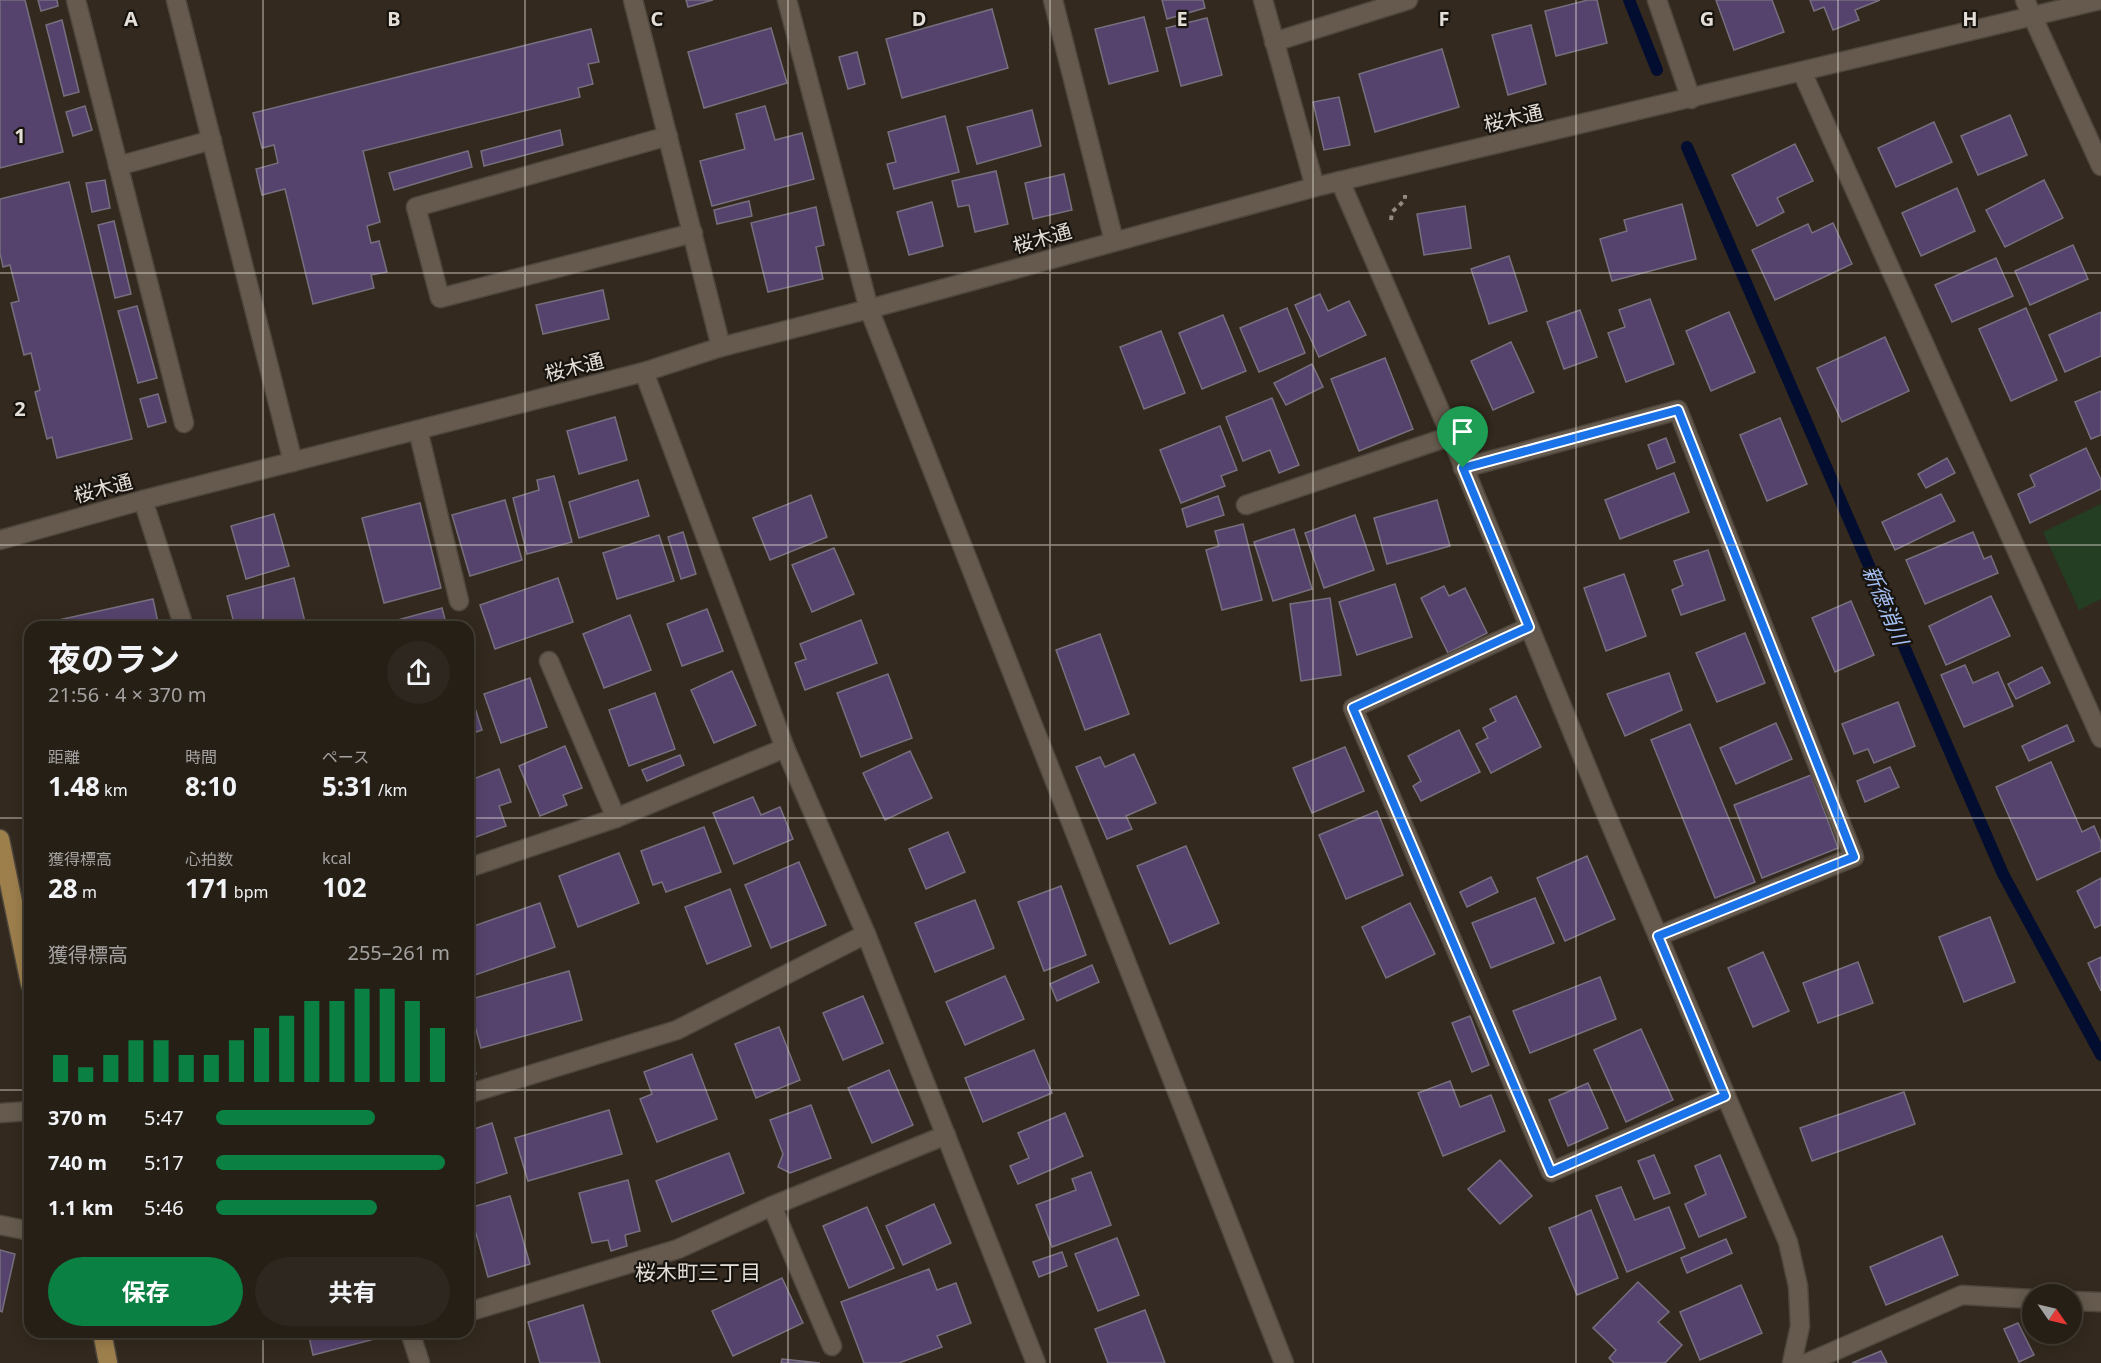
<!DOCTYPE html>
<html lang="ja">
<meta charset="utf-8">
<style>
body{margin:0;font-family:"Noto Sans","Noto Sans JP",sans-serif;background:#2e271f;color:#f1f3f6;height:100vh;display:flex;flex-direction:column;font-size:22px;white-space:nowrap}
*{box-sizing:border-box;margin:0}
p{font-size:20px;color:#a4a2a1}
.icon{flex:none;width:33px;height:33px;fill:none;stroke:currentColor;stroke-width:2;stroke-linecap:round;stroke-linejoin:round}
.map{position:relative;flex:1;overflow:hidden}
.side{position:absolute;left:24px;top:621px;width:450px;height:717px;display:flex;flex-direction:column;background:#261f16;border-radius:18px;box-shadow:0 3px 15px #0003,0 0 0 2px #423d35}
.side>*{flex:none}
.needle{width:39px;rotate:124deg}
.buttons{position:absolute;left:2022px;top:1284px;display:grid;gap:12px}
.buttons a{display:grid;place-items:center;width:60px;height:60px;border-radius:50%;background:#261f16;box-shadow:0 3px 15px #0003,0 0 0 2px #423d35;font-size:30px}
.pin{position:absolute;display:grid;place-items:center;width:51px;height:51px;color:#fff;margin:-62px -26px;border-radius:50% 50% 50% 0;rotate:-45deg;box-shadow:0 0 6px #0007}
.pin .icon{rotate:45deg}
.round{display:grid;place-items:center;flex:none;width:63px;height:63px;border-radius:32px;background:#2e271f}
.head{display:flex;align-items:center;justify-content:space-between;height:102px;padding:0 24px}
h1{font-size:33px;font-weight:700;line-height:45px}
.stats{display:grid;grid-template-columns:repeat(3,1fr);gap:9px;height:102px;padding:6px 24px}
.stats div{display:grid;align-content:center}
.stats b{font-size:26px;font-weight:700}
.stats small{font-size:16px;font-weight:400}
.stats p{font-size:16px}
.chart{height:168px;padding:12px 24px}
.chart p{display:flex;justify-content:space-between}
.chart svg{width:100%;height:108px;margin-top:6px;stroke:#0b8043;stroke-width:6}
.action{display:flex;gap:12px;margin-top:auto;padding:12px 24px}
.action a{flex:1;height:69px;border-radius:36px;background:#0b8043;color:#fff;font-size:24px;font-weight:700;line-height:69px;text-align:center}
.action a+a{background:#2e271f;color:#f1f3f6}
ul{padding:0 24px;list-style:none;font-size:20px}
li{display:grid;grid-template-columns:96px 72px 1fr;align-items:center;height:45px}
li i{height:15px;border-radius:8px;background:#0b8043}
.map>svg:first-child{display:block}
.green{fill:#243e23}
.lines{fill:none;stroke-linecap:round;stroke-linejoin:round}
.stream{stroke:#030d30;stroke-width:12}
.building{fill:#56436d;stroke:#756f7e;stroke-width:1.5}
.minor-casing{stroke:#4f473d;stroke-width:21}
.major-casing{stroke:#4f473d;stroke-width:21}
.path{stroke:#928a81;stroke-width:4;stroke-dasharray:4.5 4.5;stroke-linecap:butt}
.minor{stroke:#655a4d;stroke-width:18}
.major{stroke:#9d7f4c;stroke-width:18}
.route-casing{stroke:#fff;stroke-width:12}
.route{stroke:#1a73e8;stroke-width:8}
.grid{fill:none;stroke:#e4ded7;stroke-width:1.5;stroke-opacity:0.55}
.labels{text-anchor:middle;dominant-baseline:central;stroke-width:4.5;stroke-linejoin:round;paint-order:stroke}
.street-label{font-size:20px;fill:#e4ded7;stroke:#17130e}
.water-label{font-size:21px;font-style:italic;fill:#a4bff4;stroke:#17130e}
.neighbourhood-label{font-size:21px;fill:#e4ded7;stroke:#17130e}
.grid-label{font-size:20px;text-anchor:middle;font-weight:bold;fill:#e4ded7;stroke:#17130e;stroke-width:4.5;stroke-linejoin:round;paint-order:stroke}
</style>
<div class="map">
<svg width="2101" height="1363" viewBox="0 0 2101 1363">
<rect width="100%" height="100%" fill="#33291e"/>
<!-- green -->
<polygon class="green" points="2101,504 2101,599 2079,610 2043,532"/>
<g class="lines">
<!-- stream -->
<g class="stream">
<polyline points="1629,0 1657,70"/>
<polyline points="1687,147 2003,874 2101,1055"/>
</g>
</g>
<!-- building -->
<g class="building">
<polygon points="0,0 25,0 63,152 0,168"/>
<polygon points="38,0 57,0 58,6 41,11"/>
<polygon points="686,0 713,0 688,7"/>
<polygon points="1162,0 1203,0 1205,8 1167,19"/>
<polygon points="1588,0 1597,0 1607,43 1556,56 1545,11"/>
<polygon points="1716,0 1772,0 1784,32 1734,50"/>
<polygon points="1810,0 1880,0 1855,10 1859,20 1833,30 1824,7 1814,11"/>
<polygon points="992,9 1008,68 902,98 886,39"/>
<polygon points="1144,17 1158,71 1109,84 1095,29"/>
<polygon points="1207,18 1222,75 1181,86 1166,28"/>
<polygon points="62,20 79,92 64,96 46,25"/>
<polygon points="1531,25 1546,84 1508,95 1492,35"/>
<polygon points="771,28 787,83 704,108 688,52"/>
<polygon points="591,29 599,62 588,64 593,84 578,88 580,97 363,151 380,222 367,226 371,243 379,241 387,272 371,275 374,288 313,304 285,189 262,195 256,169 278,163 274,145 262,148 253,113"/>
<polygon points="1442,49 1459,107 1375,132 1359,74"/>
<polygon points="857,52 865,84 848,89 839,57"/>
<polygon points="1339,97 1350,145 1324,150 1313,102"/>
<polygon points="85,106 92,130 73,136 66,112"/>
<polygon points="765,106 775,140 802,133 814,179 712,206 700,161 745,149 736,114"/>
<polygon points="1032,110 1041,146 977,164 967,127"/>
<polygon points="2010,115 2027,155 1978,175 1961,136"/>
<polygon points="945,116 959,172 894,189 887,164 896,162 888,132"/>
<polygon points="1934,122 1952,162 1896,187 1878,148"/>
<polygon points="560,130 563,145 484,166 481,151"/>
<polygon points="1795,144 1813,181 1777,198 1784,212 1757,226 1732,175"/>
<polygon points="468,151 472,167 394,190 389,173"/>
<polygon points="996,171 1008,224 975,232 969,205 958,207 952,181"/>
<polygon points="1064,174 1072,210 1033,219 1025,183"/>
<polygon points="105,180 110,208 92,212 86,183"/>
<polygon points="2044,180 2063,218 2005,247 1986,210"/>
<polygon points="69,182 132,439 57,458 52,437 47,439 35,392 40,390 31,353 24,355 11,303 19,301 10,265 3,267 0,253 0,199"/>
<polygon points="1957,188 1975,231 1921,256 1902,213"/>
<polygon points="749,201 752,216 717,224 714,210"/>
<polygon points="932,202 943,246 909,255 897,212"/>
<polygon points="1682,204 1696,259 1612,281 1600,239 1627,231 1624,220"/>
<polygon points="1465,206 1471,248 1424,255 1417,214"/>
<polygon points="816,207 824,245 816,247 823,279 768,292 751,223"/>
<polygon points="114,221 131,294 115,298 98,225"/>
<polygon points="1833,223 1852,264 1775,300 1752,250 1808,224 1812,233"/>
<polygon points="2073,245 2088,279 2030,305 2015,271"/>
<polygon points="1509,256 1527,311 1489,324 1471,269"/>
<polygon points="1996,258 2013,296 1952,322 1935,285"/>
<polygon points="603,290 609,319 543,334 536,305"/>
<polygon points="1320,294 1328,311 1349,301 1366,335 1319,357 1295,305"/>
<polygon points="1650,299 1674,364 1626,382 1608,333 1625,327 1619,310"/>
<polygon points="137,306 157,378 138,383 118,311"/>
<polygon points="1287,308 1305,353 1259,372 1240,328"/>
<polygon points="2026,308 2057,380 2011,401 1979,329"/>
<polygon points="1580,310 1597,357 1564,369 1547,322"/>
<polygon points="1729,312 1755,372 1711,391 1686,331"/>
<polygon points="2101,312 2101,356 2065,372 2049,335"/>
<polygon points="1223,315 1246,371 1202,389 1179,333"/>
<polygon points="1161,331 1185,393 1144,409 1120,347"/>
<polygon points="1885,337 1909,391 1842,422 1817,368"/>
<polygon points="1511,342 1534,392 1493,410 1471,361"/>
<polygon points="1385,358 1413,429 1359,451 1331,379"/>
<polygon points="1312,364 1323,387 1286,405 1274,383"/>
<polygon points="2101,391 2101,435 2091,439 2075,402"/>
<polygon points="158,394 166,422 148,427 140,399"/>
<polygon points="1272,398 1299,465 1279,473 1270,450 1243,461 1226,417"/>
<polygon points="615,417 627,460 579,474 567,431"/>
<polygon points="1780,418 1807,484 1767,501 1740,435"/>
<polygon points="1220,426 1237,470 1221,476 1225,486 1181,503 1160,450"/>
<polygon points="1666,438 1675,462 1657,469 1648,445"/>
<polygon points="2086,448 2101,480 2101,489 2030,523 2018,494 2035,486 2030,475"/>
<polygon points="1947,458 1955,473 1926,488 1918,474"/>
<polygon points="1674,473 1689,512 1620,539 1605,500"/>
<polygon points="554,476 572,542 527,554 513,498 539,490 537,480"/>
<polygon points="638,480 649,516 579,538 569,502"/>
<polygon points="1941,494 1955,521 1895,550 1882,522"/>
<polygon points="811,495 827,537 770,560 753,518"/>
<polygon points="1218,496 1224,515 1187,527 1182,509"/>
<polygon points="505,500 522,560 470,576 452,515"/>
<polygon points="1437,500 1450,546 1387,564 1374,518"/>
<polygon points="420,503 441,588 384,603 362,518"/>
<polygon points="274,514 289,566 246,579 231,526"/>
<polygon points="1355,515 1374,570 1324,588 1305,533"/>
<polygon points="1243,524 1262,600 1222,610 1206,550 1219,546 1215,531"/>
<polygon points="1294,529 1312,589 1273,601 1254,542"/>
<polygon points="683,532 696,574 681,579 668,537"/>
<polygon points="1973,532 1984,559 1991,556 1998,573 1925,604 1906,560"/>
<polygon points="659,535 674,581 617,599 603,553"/>
<polygon points="834,548 854,594 812,612 792,565"/>
<polygon points="1708,550 1725,600 1681,615 1672,590 1683,585 1674,561"/>
<polygon points="1624,574 1646,636 1606,651 1584,588"/>
<polygon points="294,578 305,622 288,627 235,627 227,596"/>
<polygon points="558,578 573,622 495,649 480,605"/>
<polygon points="1395,584 1412,637 1357,655 1339,602"/>
<polygon points="1444,586 1449,596 1465,588 1487,633 1448,653 1421,598"/>
<polygon points="1991,596 2010,636 1946,665 1929,626"/>
<polygon points="1330,598 1341,675 1301,681 1290,604"/>
<polygon points="153,599 159,627 46,627 45,623"/>
<polygon points="1851,601 1874,655 1835,672 1812,618"/>
<polygon points="442,608 447,627 379,627 379,625"/>
<polygon points="707,609 723,651 682,666 667,624"/>
<polygon points="630,615 651,670 604,688 583,634"/>
<polygon points="861,620 877,663 805,690 795,663 806,659 800,644"/>
<polygon points="1745,633 1765,683 1717,702 1696,653"/>
<polygon points="1100,634 1129,714 1085,730 1056,650"/>
<polygon points="1965,665 1973,683 1998,672 2013,706 1964,727 1941,675"/>
<polygon points="2042,667 2050,683 2016,699 2008,684"/>
<polygon points="732,671 756,725 714,743 691,690"/>
<polygon points="1669,673 1682,710 1625,736 1607,694"/>
<polygon points="888,674 912,738 861,757 837,693"/>
<polygon points="530,678 547,727 501,743 484,694"/>
<polygon points="468,686 482,730 468,735"/>
<polygon points="655,693 675,749 629,766 609,710"/>
<polygon points="1516,696 1541,747 1491,773 1476,744 1488,738 1483,728 1496,721 1490,709"/>
<polygon points="1898,702 1915,746 1874,763 1868,749 1854,754 1842,724"/>
<polygon points="1776,723 1792,759 1736,784 1720,748"/>
<polygon points="1690,724 1755,882 1715,898 1651,740"/>
<polygon points="2067,725 2074,741 2029,761 2022,746"/>
<polygon points="1459,730 1480,772 1421,801 1413,786 1421,781 1408,756"/>
<polygon points="565,746 582,788 563,795 567,805 540,816 519,766"/>
<polygon points="1345,747 1364,791 1312,813 1293,768"/>
<polygon points="910,751 932,798 885,820 863,773"/>
<polygon points="1134,754 1156,803 1126,816 1132,829 1107,839 1076,767 1100,757 1105,767"/>
<polygon points="680,755 684,765 647,781 642,770"/>
<polygon points="2051,762 2082,832 2094,826 2101,842 2101,851 2037,880 1996,787"/>
<polygon points="1890,767 1899,787 1865,802 1857,781"/>
<polygon points="499,769 511,802 499,806 506,826 468,840 468,781"/>
<polygon points="1811,775 1838,848 1762,878 1734,805"/>
<polygon points="753,797 761,815 780,807 793,839 734,864 713,813"/>
<polygon points="1377,811 1403,875 1346,899 1319,835"/>
<polygon points="704,827 721,872 666,892 662,882 653,885 641,851"/>
<polygon points="948,832 965,872 926,889 909,849"/>
<polygon points="1186,846 1219,923 1170,944 1137,866"/>
<polygon points="619,853 639,903 578,927 559,876"/>
<polygon points="1587,856 1615,919 1565,941 1537,878"/>
<polygon points="799,862 826,925 771,948 745,885"/>
<polygon points="1491,877 1498,892 1467,907 1460,892"/>
<polygon points="2101,878 2101,925 2095,928 2077,891"/>
<polygon points="1061,886 1086,955 1044,971 1018,902"/>
<polygon points="730,889 751,946 707,964 685,907"/>
<polygon points="1535,898 1554,943 1491,968 1472,923"/>
<polygon points="975,900 994,948 935,972 915,923"/>
<polygon points="540,903 555,947 475,975 468,955 468,928"/>
<polygon points="1410,903 1435,954 1386,978 1362,927"/>
<polygon points="1990,917 2015,982 1964,1002 1939,937"/>
<polygon points="1763,952 1789,1011 1753,1027 1728,968"/>
<polygon points="2101,957 2101,991 2088,963"/>
<polygon points="1858,962 1873,1003 1818,1023 1803,983"/>
<polygon points="1092,965 1099,982 1057,1001 1050,984"/>
<polygon points="569,971 582,1020 481,1048 468,1000"/>
<polygon points="1005,976 1024,1019 965,1045 946,1002"/>
<polygon points="1600,977 1616,1019 1530,1053 1513,1011"/>
<polygon points="863,996 883,1043 843,1060 823,1013"/>
<polygon points="1470,1016 1489,1065 1472,1072 1452,1023"/>
<polygon points="779,1027 800,1080 756,1098 735,1044"/>
<polygon points="1641,1029 1673,1100 1626,1122 1594,1050"/>
<polygon points="468,1041 476,1074 468,1076"/>
<polygon points="1034,1050 1052,1093 983,1122 965,1078"/>
<polygon points="692,1054 717,1119 657,1142 640,1099 652,1094 644,1072"/>
<polygon points="889,1070 913,1125 872,1143 848,1088"/>
<polygon points="1450,1081 1460,1107 1491,1095 1505,1131 1443,1156 1418,1093"/>
<polygon points="1588,1083 1608,1128 1568,1146 1549,1100"/>
<polygon points="1904,1092 1915,1124 1812,1161 1800,1128"/>
<polygon points="811,1105 831,1158 790,1173 778,1167 783,1154 770,1120"/>
<polygon points="609,1110 622,1154 528,1181 515,1138"/>
<polygon points="1065,1113 1083,1156 1018,1184 1010,1166 1029,1158 1018,1133"/>
<polygon points="492,1123 507,1173 468,1186 468,1131"/>
<polygon points="729,1153 744,1193 672,1222 656,1181"/>
<polygon points="1654,1155 1670,1193 1654,1199 1638,1161"/>
<polygon points="1720,1155 1746,1217 1699,1237 1685,1204 1706,1194 1695,1166"/>
<polygon points="1500,1160 1532,1196 1500,1224 1468,1189"/>
<polygon points="1091,1172 1111,1225 1052,1247 1036,1205 1076,1190 1072,1179"/>
<polygon points="628,1180 640,1231 625,1235 627,1246 611,1251 608,1240 592,1243 579,1193"/>
<polygon points="1621,1187 1635,1220 1669,1207 1685,1248 1627,1272 1596,1196"/>
<polygon points="510,1196 530,1264 488,1277 469,1208"/>
<polygon points="934,1204 951,1243 903,1265 886,1226"/>
<polygon points="867,1207 894,1268 849,1288 823,1226"/>
<polygon points="1591,1210 1618,1278 1577,1295 1549,1228"/>
<polygon points="1942,1236 1958,1275 1886,1305 1870,1267"/>
<polygon points="1117,1238 1139,1295 1098,1311 1075,1254"/>
<polygon points="1726,1239 1732,1253 1687,1273 1681,1258"/>
<polygon points="0,1250 15,1254 2,1312 0,1311"/>
<polygon points="1062,1252 1067,1266 1039,1277 1033,1262"/>
<polygon points="929,1269 937,1290 956,1283 971,1323 937,1336 942,1347 899,1363 864,1363 841,1302"/>
<polygon points="782,1278 803,1323 733,1356 712,1311"/>
<polygon points="1638,1282 1669,1312 1658,1322 1682,1345 1665,1363 1614,1363 1609,1358 1616,1350 1593,1328"/>
<polygon points="1741,1285 1762,1333 1700,1360 1680,1312"/>
<polygon points="583,1305 600,1363 540,1363 528,1322"/>
<polygon points="1145,1310 1165,1363 1108,1363 1095,1329"/>
<polygon points="2018,1323 2034,1355 2019,1362 2004,1329"/>
<polygon points="308,1332 369,1332 371,1340 313,1355"/>
<polygon points="1881,1351 1887,1363 1852,1363"/>
<polygon points="782,1359 820,1363 781,1363"/>
</g>
<g class="lines">
<defs>
<g id="minor">
<polyline points="76,0 184,423"/>
<polyline points="176,0 293,462"/>
<polyline points="633,0 721,347"/>
<polyline points="787,0 869,309 1284,1363"/>
<polyline points="1053,0 1114,241"/>
<polyline points="1263,0 1315,187"/>
<polyline points="1657,0 1691,99"/>
<polyline points="2025,0 2101,166"/>
<polyline points="1274,42 1408,0"/>
<polyline points="1802,72 2101,738"/>
<polyline points="668,136 416,207 440,298 693,233"/>
<polyline points="118,166 212,140"/>
<polyline points="1340,181 1451,436 1604,809 1788,1242 1798,1286 1800,1326 1792,1363"/>
<polyline points="644,372 785,748 866,934 1036,1363"/>
<polyline points="418,430 459,601"/>
<polyline points="1463,468 1678,410 1854,857 1658,936"/>
<polyline points="143,500 184,627"/>
<polyline points="1246,505 1451,436"/>
<polyline points="0,540 143,500 644,372 721,347 869,309 1315,187 2100,0"/>
<polyline points="1529,627 1353,708 1551,1172 1725,1096"/>
<polyline points="549,661 616,818"/>
<polyline points="468,868 616,818 785,748"/>
<polyline points="468,1094 677,1030 866,934"/>
<polyline points="0,1113 30,1111"/>
<polyline points="772,1206 832,1346"/>
<polyline points="0,1225 30,1231"/>
<polyline points="2072,1301 2101,1302"/>
<polyline points="468,1312 678,1249 772,1206 946,1135"/>
<polyline points="410,1332 420,1363"/>
<polyline points="1807,1363 1962,1295 2032,1299"/>
</g>
<g id="major">
<polyline points="0,839 30,984"/>
<polyline points="102,1332 108,1363"/>
</g>
</defs>
<!-- minor casing -->
<use href="#minor" class="minor-casing"/>
<!-- major casing -->
<use href="#major" class="major-casing"/>
<!-- path -->
<polyline class="path" points="1391,220 1392,212 1405,200 1405,195"/>
<!-- minor -->
<use href="#minor" class="minor"/>
<!-- major -->
<use href="#major" class="major"/>
</g>
<g class="lines">
<defs>
<polygon id="route" points="1678,410 1854,857 1658,936 1725,1096 1551,1172 1353,708 1529,627 1463,468"/>
</defs>
<!-- route casing -->
<use href="#route" class="route-casing"/>
<!-- route -->
<use href="#route" class="route"/>
</g>
<!-- grid -->
<path class="grid" d="M263 0V627M525 0V1363M788 0V1363M1050 0V1363M1313 0V1363M1576 0V1363M1838 0V1363M0 273H2101M0 545H2101M0 818H30M468 818H2101M0 1090H30M468 1090H2101M263 1332V1363"/>
<g class="labels">
<!-- street labels -->
<g class="street-label">
<text transform="translate(1513 118) rotate(-13)">桜木通</text>
<text transform="translate(1042 238) rotate(-16)">桜木通</text>
<text transform="translate(574 367) rotate(-14)">桜木通</text>
<text transform="translate(103 488) rotate(-15)">桜木通</text>
</g>
<!-- water labels -->
<g class="water-label">
<text transform="translate(1886 605) rotate(67)">新徳消川</text>
</g>
<!-- neighbourhood labels -->
<g class="neighbourhood-label">
<text x="698" y="1272">桜木町三丁目</text>
</g>
</g>
<g class="grid-label">
<text x="131" y="26">A</text>
<text x="394" y="26">B</text>
<text x="657" y="26">C</text>
<text x="919" y="26">D</text>
<text x="1182" y="26">E</text>
<text x="1444" y="26">F</text>
<text x="1707" y="26">G</text>
<text x="1970" y="26">H</text>
<text x="20" y="143">1</text>
<text x="20" y="416">2</text>
</g>
</svg>
<div class="buttons">
<a><svg class="needle" viewBox="-14 -14 28 28"><path d="M0-13l5 13h-10z" fill="#e53935"/><path d="M0 13l5-13h-10z" fill="#a4a2a1"/></svg></a>
</div>
<div class="pin" style="left:1463px;top:468px;background:#1e9e55"><svg class="icon" aria-label="arrive" viewBox="0 0 24 24"><path d="M6 21V4h12l-3 4 3 4H6"/></svg></div>
<section class="side">
<div class="head"><div><h1>夜のラン</h1><p>21:56 · 4 × 370 m</p></div><a class="round"><svg class="icon" aria-label="share" viewBox="0 0 24 24"><path d="M12 15V3M7 8l5-5 5 5M5 13v7h14v-7"/></svg></a></div>
<div class="stats">
<div><p>距離</p><b>1.48<small> km</small></b></div>
<div><p>時間</p><b>8:10</b></div>
<div><p>ペース</p><b>5:31<small> /km</small></b></div>
</div>
<div class="stats">
<div><p>獲得標高</p><b>28<small> m</small></b></div>
<div><p>心拍数</p><b>171<small> bpm</small></b></div>
<div><p>kcal</p><b>102</b></div>
</div>
<div class="chart"><p><span>獲得標高</span>255–261 m</p>
<svg viewBox="0 0 160 44" preserveAspectRatio="none"><path d="M5 44V33M15 44V38M25 44V33M35 44V27M45 44V27M55 44V33M65 44V33M75 44V27M85 44V22M95 44V17M105 44V11M115 44V11M125 44V6M135 44V6M145 44V11M155 44V22"/></svg>
</div>
<ul>
<li><b>370 m</b>5:47<i style="width:68%"></i></li>
<li><b>740 m</b>5:17<i style="width:98%"></i></li>
<li><b>1.1 km</b>5:46<i style="width:69%"></i></li>
</ul>
<div class="action"><a>保存</a><a>共有</a></div>
</section>
</div>
